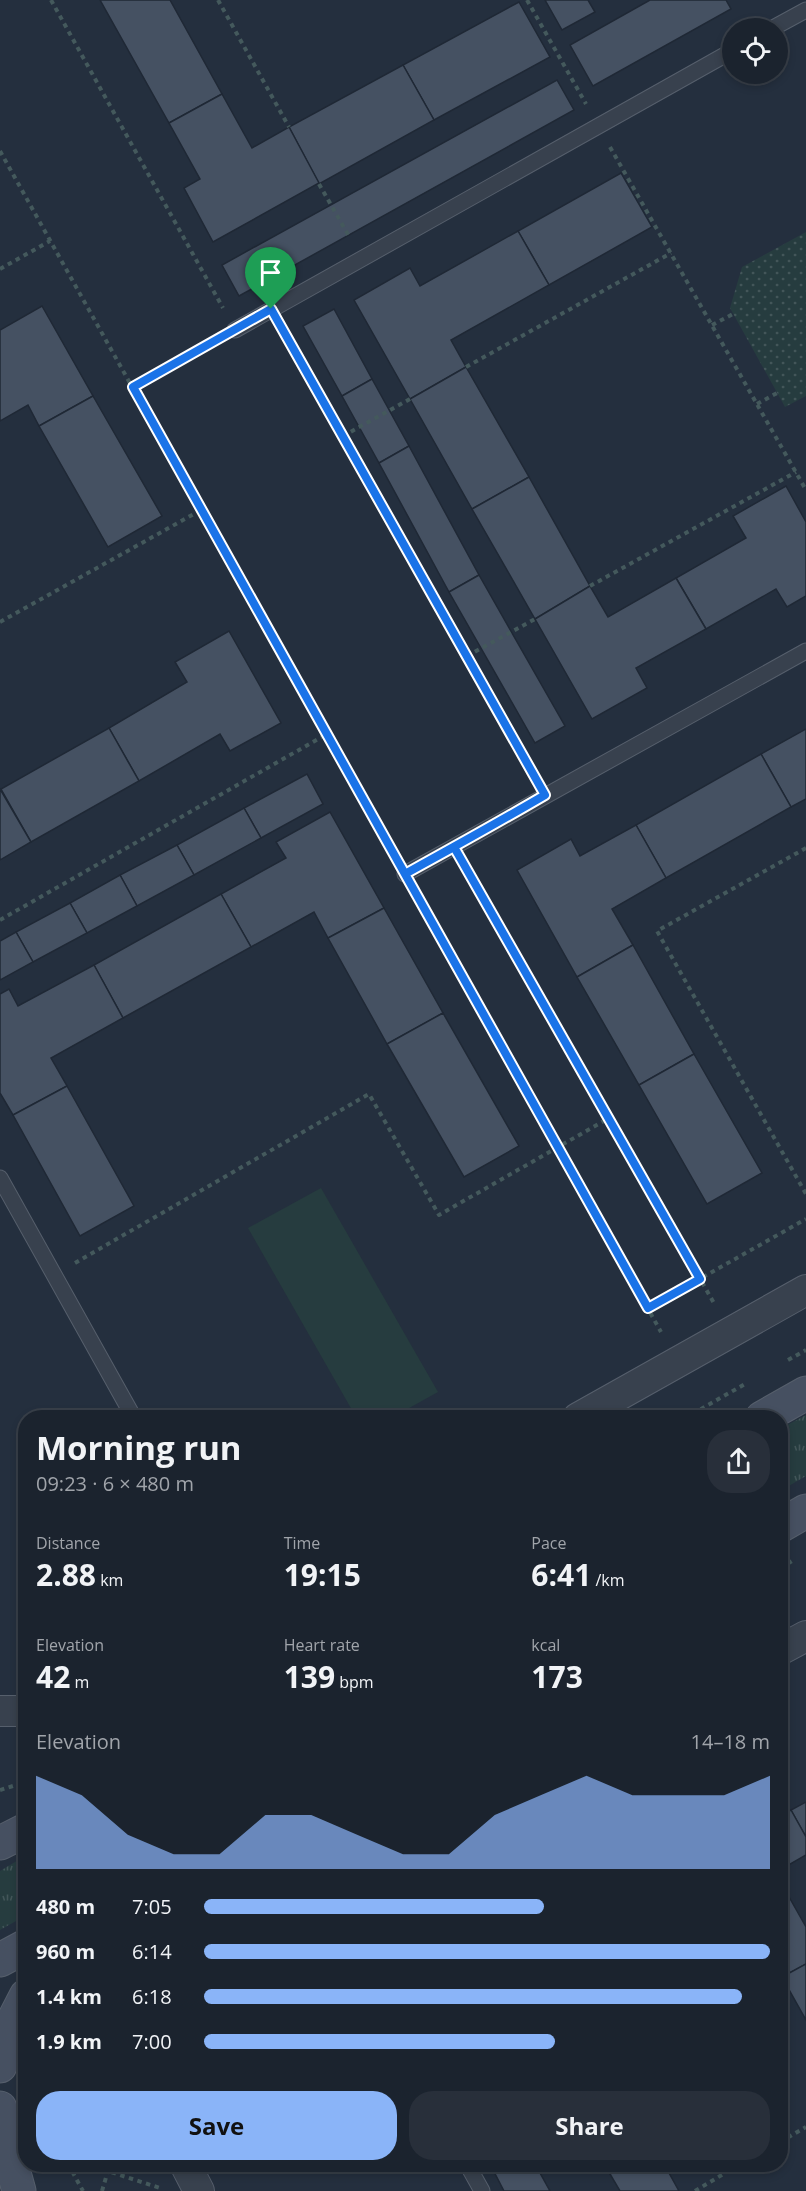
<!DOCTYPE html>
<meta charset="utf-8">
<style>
body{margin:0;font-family:"Open Sans",sans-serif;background:#282f3a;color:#f1f3f6;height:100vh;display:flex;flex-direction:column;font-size:22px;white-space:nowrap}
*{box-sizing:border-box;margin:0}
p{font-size:20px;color:#a0a4aa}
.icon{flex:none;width:33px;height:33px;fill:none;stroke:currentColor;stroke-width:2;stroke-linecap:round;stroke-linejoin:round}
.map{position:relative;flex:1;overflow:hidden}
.drawer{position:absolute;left:18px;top:1410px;width:770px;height:762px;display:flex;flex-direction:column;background:#1b232e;border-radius:24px;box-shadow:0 3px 9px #0003,0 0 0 2px #39404a}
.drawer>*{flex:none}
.fabs{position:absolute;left:722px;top:18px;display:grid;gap:12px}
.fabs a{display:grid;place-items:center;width:66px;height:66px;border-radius:50%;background:#1b232e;box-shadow:0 3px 9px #0003,0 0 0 2px #39404a;font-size:30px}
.pin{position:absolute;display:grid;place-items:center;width:51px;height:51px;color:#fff;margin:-62px -26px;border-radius:50% 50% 50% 0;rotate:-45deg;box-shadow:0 0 6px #0007}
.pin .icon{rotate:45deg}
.round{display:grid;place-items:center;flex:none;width:63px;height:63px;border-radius:24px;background:#282f3a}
.head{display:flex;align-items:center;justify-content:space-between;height:102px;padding:0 18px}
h1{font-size:33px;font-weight:700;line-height:45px}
.stats{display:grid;grid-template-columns:repeat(3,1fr);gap:9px;height:102px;padding:6px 18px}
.stats div{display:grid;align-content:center}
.stats b{font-size:30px;font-weight:700}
.stats small{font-size:16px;font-weight:400}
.stats p{font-size:16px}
.chart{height:168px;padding:12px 18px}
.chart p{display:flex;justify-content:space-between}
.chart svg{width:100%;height:108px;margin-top:6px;fill:#8ab4f8;opacity:.7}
.cta{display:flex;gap:12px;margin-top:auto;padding:12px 18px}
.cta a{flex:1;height:69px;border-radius:24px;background:#8ab4f8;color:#111;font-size:24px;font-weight:700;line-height:69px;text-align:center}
.cta a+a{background:#282f3a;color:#f1f3f6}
ul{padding:0 18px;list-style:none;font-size:20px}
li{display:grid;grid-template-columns:96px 72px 1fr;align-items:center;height:45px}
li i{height:15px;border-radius:8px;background:#8ab4f8}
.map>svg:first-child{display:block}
.grass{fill:url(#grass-tufts)}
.park{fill:url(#park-dots)}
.pitch{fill:#263c3f}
.building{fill:#455162;stroke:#1f2835;stroke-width:1.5}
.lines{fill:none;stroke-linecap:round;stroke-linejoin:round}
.lane-casing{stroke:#565f6c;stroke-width:17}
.street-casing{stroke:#565f6c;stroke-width:32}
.secondary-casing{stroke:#565f6c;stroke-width:35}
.path{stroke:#44595c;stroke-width:4;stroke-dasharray:4.5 4.5;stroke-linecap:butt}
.lane{stroke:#38414e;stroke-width:15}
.street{stroke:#38414e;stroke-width:30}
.secondary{stroke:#465061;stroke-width:33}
.route-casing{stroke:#fff;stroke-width:12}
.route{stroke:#1a73e8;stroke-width:8}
</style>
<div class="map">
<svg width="806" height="2191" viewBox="0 0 806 2191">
<defs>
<pattern id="grass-tufts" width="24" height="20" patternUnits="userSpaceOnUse" patternTransform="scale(1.5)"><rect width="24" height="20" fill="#263c3f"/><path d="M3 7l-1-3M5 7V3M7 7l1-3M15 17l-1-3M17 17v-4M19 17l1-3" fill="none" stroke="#435659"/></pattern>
<pattern id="park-dots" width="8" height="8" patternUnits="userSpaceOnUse" patternTransform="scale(1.5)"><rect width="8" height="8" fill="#263c3f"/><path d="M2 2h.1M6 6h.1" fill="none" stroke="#435659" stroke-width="1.8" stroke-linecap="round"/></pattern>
</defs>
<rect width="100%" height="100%" fill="#242f3e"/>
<!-- grass -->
<g class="grass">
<polygon points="806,1415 806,1476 780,1491 780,1429"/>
<polygon points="25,1856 25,1916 0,1930 0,1871"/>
</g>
<!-- park -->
<polygon class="park" points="806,232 806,396 785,407 730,308 742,267"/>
<!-- pitch -->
<polygon class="pitch" points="321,1188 438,1392 393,1417 356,1417 248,1228"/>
<!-- building -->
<g class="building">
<polygon points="100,0 170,0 222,94 169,123"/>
<polygon points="545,0 588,0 595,12 562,30"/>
<polygon points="650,0 726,0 731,9 593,86 570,45"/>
<polygon points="519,2 550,57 434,120 403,65"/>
<polygon points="403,65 434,120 319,184 289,127"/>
<polygon points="557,80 574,110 239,296 222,265"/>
<polygon points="222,94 252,148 289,127 319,183 213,242 184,188 200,179 169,123"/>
<polygon points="621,173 652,227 549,285 518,231"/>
<polygon points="518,231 549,285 451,340 466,367 410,399 354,300 410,268 420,286"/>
<polygon points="42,306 93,396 39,426 28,405 0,421 0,330"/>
<polygon points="334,309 372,379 342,396 303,326"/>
<polygon points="466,367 529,477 472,509 410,399"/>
<polygon points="372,379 409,446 379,463 342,396"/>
<polygon points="93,396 162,516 108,547 39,426"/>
<polygon points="409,446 479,575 449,592 379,463"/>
<polygon points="529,477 590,586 535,619 472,509"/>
<polygon points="786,486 806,522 806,596 787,607 776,589 706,629 676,578 746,538 733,516"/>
<polygon points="479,575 565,726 535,743 449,592"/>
<polygon points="676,578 706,629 636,668 647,688 592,719 535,619 590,586 608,617"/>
<polygon points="229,631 281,723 230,751 220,734 139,781 109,728 187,682 175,662"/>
<polygon points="109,728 139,781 31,842 1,789"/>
<polygon points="806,729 806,799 791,807 761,754"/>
<polygon points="761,754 791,807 666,878 636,825"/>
<polygon points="307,774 323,804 261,838 244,808"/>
<polygon points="0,789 31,842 0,860"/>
<polygon points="244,808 261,838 194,875 177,845"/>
<polygon points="330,812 384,908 328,938 314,912 251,947 221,894 286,858 276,842"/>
<polygon points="636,825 666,878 612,909 633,945 577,977 517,870 571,839 580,856"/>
<polygon points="177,845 194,875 137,906 120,875"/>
<polygon points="120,875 137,906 87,933 70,903"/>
<polygon points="221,894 251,947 123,1018 94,965"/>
<polygon points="70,903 87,933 33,962 16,932"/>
<polygon points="384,908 443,1013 387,1044 328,938"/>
<polygon points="16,932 33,962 0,980 0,941"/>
<polygon points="633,945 694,1054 639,1085 577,977"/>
<polygon points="94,965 123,1018 51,1058 67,1086 13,1115 0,1093 0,994 9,989 18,1006"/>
<polygon points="443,1013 519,1146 464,1177 387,1044"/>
<polygon points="694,1054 762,1173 707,1204 639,1085"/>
<polygon points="67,1086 134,1206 80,1236 13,1115"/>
<polygon points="806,1802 806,1837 791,1810"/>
<polygon points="791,1810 806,1837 806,1855 780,1870 780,1816"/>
<polygon points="780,1881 806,1927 806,1964 782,1977"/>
<polygon points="806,1964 806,2020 782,1977"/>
<polygon points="490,2164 535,2164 550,2191 504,2191"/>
<polygon points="605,2164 628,2164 610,2174"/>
<polygon points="628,2164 664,2164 679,2191 620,2191 610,2174"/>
</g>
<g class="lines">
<defs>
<g id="lane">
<polyline points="773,28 806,10"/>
<polyline points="235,330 732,51"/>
<polyline points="405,874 806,651"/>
<polyline points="0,1178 134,1418"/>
<polyline points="467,2164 482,2191"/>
</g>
<g id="street">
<polyline points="578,1418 806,1290"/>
<polyline points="780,1650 806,1636"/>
<polyline points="0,1711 26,1711"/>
<polyline points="185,2164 199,2191"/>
</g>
<g id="secondary">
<polyline points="762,1418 806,1393"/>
<polyline points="780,1526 806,1511"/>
<polyline points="0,1843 26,1830"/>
<polyline points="0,1960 26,1946"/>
<polyline points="0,2066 11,2025 26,1996"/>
<polyline points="0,2108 3,2133 19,2191"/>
</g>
</defs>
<!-- lane casing -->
<use href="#lane" class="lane-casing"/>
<!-- street casing -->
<use href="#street" class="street-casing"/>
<!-- secondary casing -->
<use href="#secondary" class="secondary-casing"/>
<!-- path -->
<g class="path">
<polyline points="51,0 223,308"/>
<polyline points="218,0 289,127"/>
<polyline points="527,0 586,104"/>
<polyline points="610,147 806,490"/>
<polyline points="0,151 393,853"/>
<polyline points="319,184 350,238"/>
<polyline points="0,269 50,241"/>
<polyline points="712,325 733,314"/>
<polyline points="284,330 533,773"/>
<polyline points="466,367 671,253"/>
<polyline points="133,387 213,342"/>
<polyline points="757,404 777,393"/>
<polyline points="343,436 410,399"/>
<polyline points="590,586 796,472"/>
<polyline points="0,622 201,510"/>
<polyline points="467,656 535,619"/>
<polyline points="806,848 657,931 806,1194"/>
<polyline points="466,868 715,1305"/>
<polyline points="417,897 661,1332"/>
<polyline points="0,920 327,734"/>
<polyline points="75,1263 369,1094 439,1215 609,1118"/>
<polyline points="648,1308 806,1219"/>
<polyline points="788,1360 806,1350"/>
<polyline points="685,1418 745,1384"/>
<polyline points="780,1568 792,1561"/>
<polyline points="0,1790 26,1782"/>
<polyline points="780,2142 806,2127"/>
<polyline points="68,2164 83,2191"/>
<polyline points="86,2164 160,2188"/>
<polyline points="102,2191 110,2164"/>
<polyline points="695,2191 740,2164"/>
</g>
<!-- lane -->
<use href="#lane" class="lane"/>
<!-- street -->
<use href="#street" class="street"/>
<!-- secondary -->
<use href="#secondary" class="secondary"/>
</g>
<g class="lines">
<defs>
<path id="route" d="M271 309 133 387 405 874 454 847 700 1279 648 1308 405 874C452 848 499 822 545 795L271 309"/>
</defs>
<!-- route casing -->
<use href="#route" class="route-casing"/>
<!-- route -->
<use href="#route" class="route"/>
</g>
</svg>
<div class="fabs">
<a><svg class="icon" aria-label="locate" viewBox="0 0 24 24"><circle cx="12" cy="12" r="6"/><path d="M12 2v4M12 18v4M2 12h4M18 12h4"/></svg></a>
</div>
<div class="pin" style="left:271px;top:309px;background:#1e9e55"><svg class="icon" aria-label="arrive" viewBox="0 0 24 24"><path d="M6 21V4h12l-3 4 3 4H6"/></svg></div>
<section class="drawer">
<div class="head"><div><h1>Morning run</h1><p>09:23 · 6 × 480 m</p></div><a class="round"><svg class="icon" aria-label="share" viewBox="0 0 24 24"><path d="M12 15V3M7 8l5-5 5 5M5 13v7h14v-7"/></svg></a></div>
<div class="stats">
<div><p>Distance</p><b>2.88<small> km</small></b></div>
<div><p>Time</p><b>19:15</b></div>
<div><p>Pace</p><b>6:41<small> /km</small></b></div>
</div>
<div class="stats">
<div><p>Elevation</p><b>42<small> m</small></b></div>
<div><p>Heart rate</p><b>139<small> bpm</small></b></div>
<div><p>kcal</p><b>173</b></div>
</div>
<div class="chart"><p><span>Elevation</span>14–18 m</p>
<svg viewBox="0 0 160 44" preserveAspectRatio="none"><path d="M0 44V6L10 14L20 30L30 38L40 38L50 22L60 22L70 30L80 38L90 38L100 22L110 14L120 6L130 14L140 14L150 14L160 6V44z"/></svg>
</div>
<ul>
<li><b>480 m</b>7:05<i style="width:60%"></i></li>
<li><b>960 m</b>6:14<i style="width:100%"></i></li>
<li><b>1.4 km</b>6:18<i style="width:95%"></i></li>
<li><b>1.9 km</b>7:00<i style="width:62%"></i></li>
</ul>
<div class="cta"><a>Save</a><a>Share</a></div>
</section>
</div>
